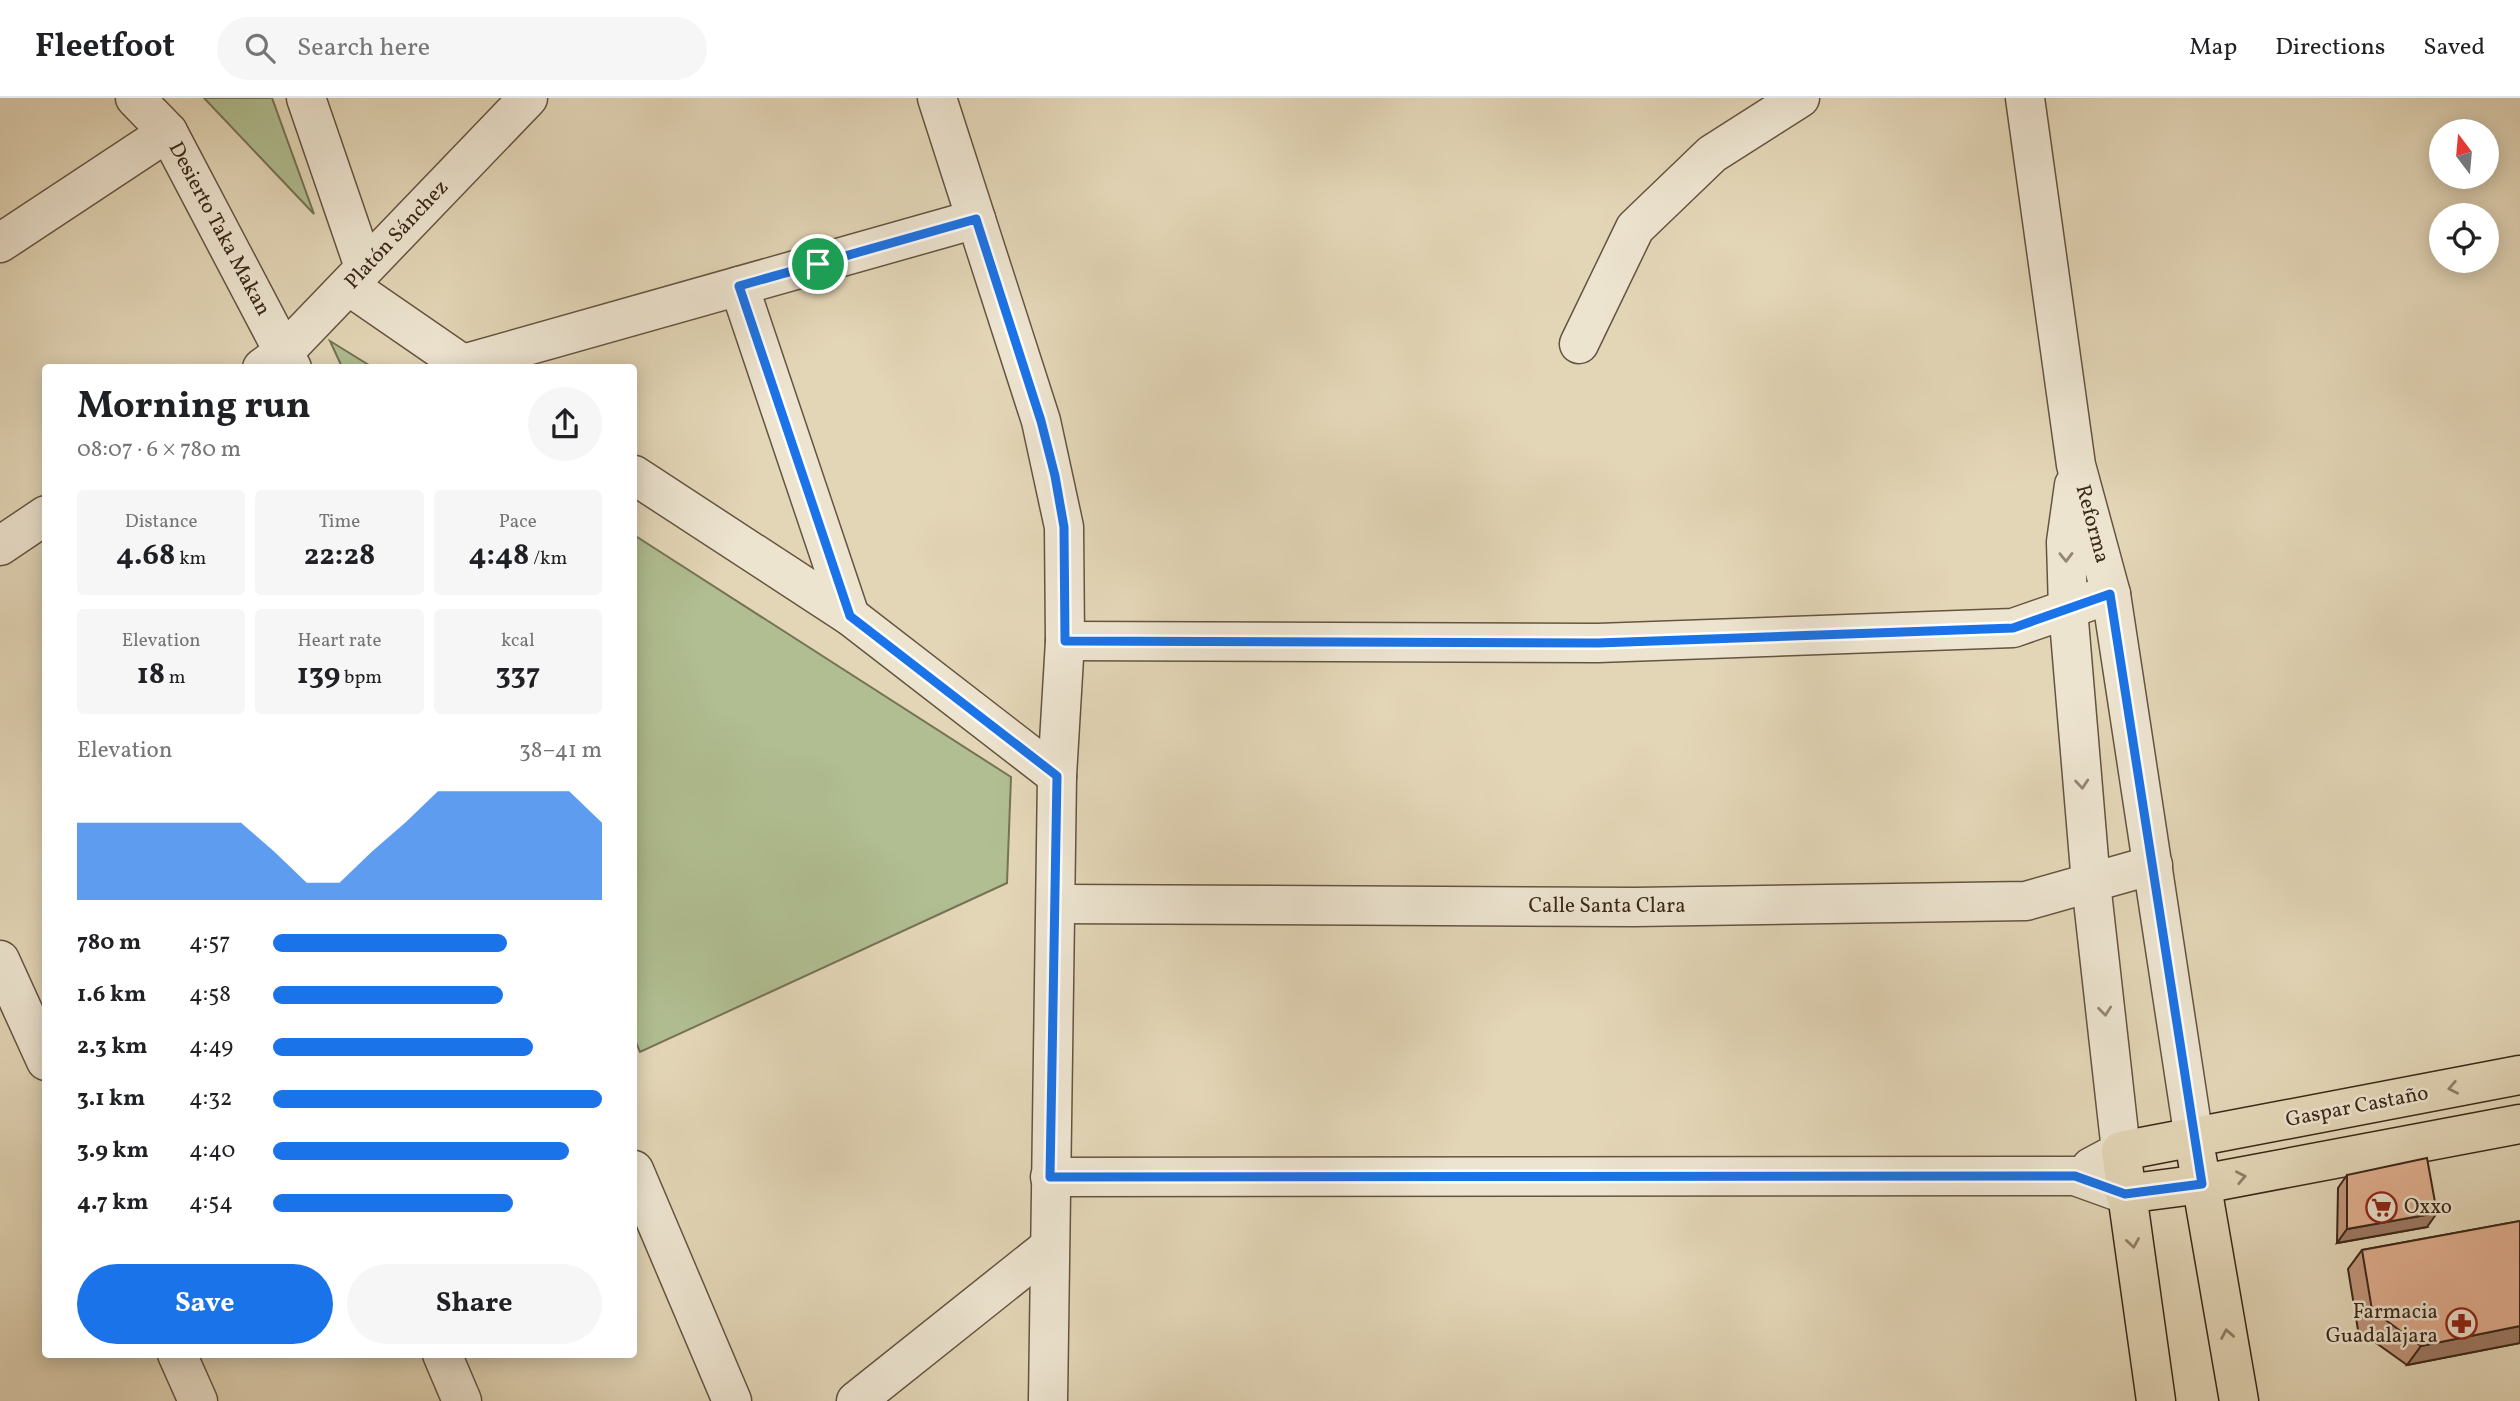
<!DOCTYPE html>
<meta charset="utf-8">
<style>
body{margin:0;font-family:Vollkorn,serif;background:#f6f6f6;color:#202124;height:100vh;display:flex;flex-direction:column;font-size:26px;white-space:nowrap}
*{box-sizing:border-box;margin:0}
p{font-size:23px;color:#757577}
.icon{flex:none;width:38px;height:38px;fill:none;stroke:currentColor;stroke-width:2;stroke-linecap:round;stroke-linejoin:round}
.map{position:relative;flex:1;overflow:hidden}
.drawer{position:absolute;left:42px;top:266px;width:595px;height:994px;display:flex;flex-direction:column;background:#fff;border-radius:7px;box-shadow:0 4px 18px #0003}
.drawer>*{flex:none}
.needle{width:46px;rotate:344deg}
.buttons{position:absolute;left:2429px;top:21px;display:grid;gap:14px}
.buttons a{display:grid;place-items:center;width:70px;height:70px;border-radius:50%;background:#fff;box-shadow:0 4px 18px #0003;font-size:35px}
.pin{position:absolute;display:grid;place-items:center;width:60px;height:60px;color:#fff;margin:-30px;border:4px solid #fff;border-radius:50%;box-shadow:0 2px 7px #0007}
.round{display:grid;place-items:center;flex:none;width:74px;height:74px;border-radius:37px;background:#f6f6f6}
.head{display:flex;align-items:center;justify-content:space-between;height:119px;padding:0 35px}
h1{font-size:38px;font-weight:700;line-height:52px}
.stats{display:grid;grid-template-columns:repeat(3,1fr);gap:10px;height:119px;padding:7px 35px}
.stats div{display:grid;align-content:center;border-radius:7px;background:#f6f6f6;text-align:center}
.stats b{font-size:30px;font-weight:700}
.stats small{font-size:19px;font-weight:400}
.stats p{font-size:19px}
.chart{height:196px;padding:14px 35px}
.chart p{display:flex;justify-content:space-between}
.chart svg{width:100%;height:126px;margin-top:7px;fill:#1a73e8;opacity:.7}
.cta{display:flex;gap:14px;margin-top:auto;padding:14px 35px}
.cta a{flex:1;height:80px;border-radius:42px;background:#1a73e8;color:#fff;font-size:28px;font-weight:700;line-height:80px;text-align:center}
.cta a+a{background:#f6f6f6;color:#202124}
ul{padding:0 35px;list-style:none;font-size:23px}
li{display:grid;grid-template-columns:112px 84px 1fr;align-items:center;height:52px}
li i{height:18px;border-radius:9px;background:#1a73e8}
header{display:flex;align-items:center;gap:42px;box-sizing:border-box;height:98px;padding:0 35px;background:#fff;border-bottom:2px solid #e0e0e0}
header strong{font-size:33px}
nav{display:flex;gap:38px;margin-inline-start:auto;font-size:24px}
.search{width:490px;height:63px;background:#f6f6f6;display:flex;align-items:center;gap:18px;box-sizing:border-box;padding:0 24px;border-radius:38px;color:#757577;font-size:26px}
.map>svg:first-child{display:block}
.green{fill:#b0be91;stroke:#767355;stroke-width:2}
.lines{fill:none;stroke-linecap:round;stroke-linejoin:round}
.minor-casing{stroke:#655440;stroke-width:41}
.major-casing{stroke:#3b2819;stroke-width:41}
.minor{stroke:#ede4d0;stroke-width:38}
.major{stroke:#e3d6b7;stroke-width:38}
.wall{fill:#c2967c;stroke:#3b2819;stroke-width:2}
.shaded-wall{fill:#9e7a65;stroke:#3b2819;stroke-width:2}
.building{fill:#e1af90;stroke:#3b2819;stroke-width:2}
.oneway{stroke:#948674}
.oneway2{stroke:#8f7f68}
.route-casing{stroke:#fff;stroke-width:14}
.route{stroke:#1a73e8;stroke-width:9}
.labels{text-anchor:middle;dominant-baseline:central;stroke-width:5;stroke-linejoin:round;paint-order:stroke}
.street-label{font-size:21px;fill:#3b2819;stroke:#ede4d0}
.poi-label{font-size:21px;fill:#3b2819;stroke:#ede4d0;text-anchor:start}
</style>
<header>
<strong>Fleetfoot</strong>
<div class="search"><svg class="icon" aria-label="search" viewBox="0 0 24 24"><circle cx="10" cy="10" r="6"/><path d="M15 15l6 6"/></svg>Search here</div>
<nav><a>Map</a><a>Directions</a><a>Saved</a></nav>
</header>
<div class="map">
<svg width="2520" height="1303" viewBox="0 0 2520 1303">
<rect width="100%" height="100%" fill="#e3d6b7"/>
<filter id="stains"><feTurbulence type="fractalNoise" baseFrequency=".00286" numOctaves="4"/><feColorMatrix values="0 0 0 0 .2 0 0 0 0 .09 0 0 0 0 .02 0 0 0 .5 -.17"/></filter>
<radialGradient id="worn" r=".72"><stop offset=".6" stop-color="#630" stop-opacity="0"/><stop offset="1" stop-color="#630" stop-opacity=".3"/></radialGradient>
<!-- green -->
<g class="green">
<polygon points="204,0 272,0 314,116"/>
<polygon points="330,243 372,269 342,269"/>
<polygon points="634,437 1011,679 1007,785 640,954 634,939"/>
</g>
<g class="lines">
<defs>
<g id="minor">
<polyline points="135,0 168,34 292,270"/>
<polyline points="306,0 364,169"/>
<polyline points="937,0 1041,323 1064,429 1065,543 1057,678 1048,1303"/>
<polyline points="2025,0 2076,367 2111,496 2194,1041"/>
<polyline points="0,145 168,34"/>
<polyline points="349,188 468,270"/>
<polyline points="739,188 850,518"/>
<polyline points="1579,246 1635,130 1712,56 1800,0"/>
<polyline points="463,266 976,121"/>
<polyline points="262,270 285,253 528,0"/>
<polyline points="634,377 850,518 1057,678"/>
<polyline points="2074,387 2066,444 2068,511 2091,785 2121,1053 2091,1069"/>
<polyline points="0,448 46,417"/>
<polyline points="1065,543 1598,545 2013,530 2111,496"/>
<polyline points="1056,806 1635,809 2026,803 2153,767"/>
<polyline points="0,862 46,963"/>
<polyline points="634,1072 732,1303"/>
<polyline points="1050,1079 2075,1078 2125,1096"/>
<polyline points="177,1256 198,1303"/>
<polyline points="442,1256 462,1303"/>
<polyline points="856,1303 1048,1150"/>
</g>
<g id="major">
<polyline points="2197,1060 2239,1303"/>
<polyline points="2125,1096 2202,1086 2520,1026"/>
<polyline points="2156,1303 2121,1053 2520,977"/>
</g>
</defs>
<!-- minor casing -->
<use href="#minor" class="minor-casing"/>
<!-- major casing -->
<use href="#major" class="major-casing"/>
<!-- minor -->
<use href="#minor" class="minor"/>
<!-- major -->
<use href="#major" class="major"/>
</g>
<!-- wall -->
<g class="wall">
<polygon points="2347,1077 2427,1129 2337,1145 2338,1090"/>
<polygon points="2520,1123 2520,1245 2407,1267 2358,1232 2348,1171 2362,1152"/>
</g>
<!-- shaded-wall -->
<g class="shaded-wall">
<polygon points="2437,1115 2427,1129 2337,1145 2347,1131"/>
<polygon points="2520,1228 2520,1245 2407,1267 2421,1248"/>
</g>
<!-- building -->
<g class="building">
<polygon points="2427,1060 2437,1115 2347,1131 2347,1077"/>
<polygon points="2520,1123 2520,1228 2421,1248 2372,1212 2362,1152"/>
</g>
<!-- one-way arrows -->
<defs><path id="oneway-chevron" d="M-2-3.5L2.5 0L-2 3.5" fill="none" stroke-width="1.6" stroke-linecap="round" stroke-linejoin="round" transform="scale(1.75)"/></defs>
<g class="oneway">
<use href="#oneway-chevron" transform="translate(2066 459) rotate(89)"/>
<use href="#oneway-chevron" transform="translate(2082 686) rotate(85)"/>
<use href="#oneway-chevron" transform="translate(2105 913) rotate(84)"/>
</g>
<g class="oneway2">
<use href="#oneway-chevron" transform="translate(2453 990) rotate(169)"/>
<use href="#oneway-chevron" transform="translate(2241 1079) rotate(-11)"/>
<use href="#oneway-chevron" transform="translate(2133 1145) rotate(81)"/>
<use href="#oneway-chevron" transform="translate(2227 1236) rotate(-100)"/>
</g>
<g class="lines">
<defs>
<polygon id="route" points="976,121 1041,323 1055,378 1064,429 1065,543 1598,545 2013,530 2110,496 2202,1086 2125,1096 2075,1078 1050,1079 1057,678 850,518 739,188"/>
</defs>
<!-- route casing -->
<use href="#route" class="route-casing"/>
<!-- route -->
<use href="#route" class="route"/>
</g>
<!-- icons -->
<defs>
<symbol id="supermarket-ring" viewBox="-11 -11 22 22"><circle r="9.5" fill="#ede4d0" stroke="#8f2418" stroke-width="1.5"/><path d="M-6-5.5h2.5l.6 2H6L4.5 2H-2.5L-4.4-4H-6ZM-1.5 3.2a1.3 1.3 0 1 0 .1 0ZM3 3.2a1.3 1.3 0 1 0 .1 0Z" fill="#8f2418"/></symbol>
<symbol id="pharmacy-ring" viewBox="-11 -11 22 22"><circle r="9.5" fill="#ede4d0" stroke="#8f2418" stroke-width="1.5"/><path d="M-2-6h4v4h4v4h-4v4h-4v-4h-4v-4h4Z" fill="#8f2418"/></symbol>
</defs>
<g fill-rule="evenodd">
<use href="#supermarket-ring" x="2364" y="1092" width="35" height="35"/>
<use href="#pharmacy-ring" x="2444" y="1208" width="35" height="35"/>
</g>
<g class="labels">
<!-- street labels -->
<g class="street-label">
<text transform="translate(219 131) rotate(62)">Desierto Taka Makan</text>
<text transform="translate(397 137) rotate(-47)">Platón Sánchez</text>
<text transform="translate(2092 426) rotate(75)">Reforma</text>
<text x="1607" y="808">Calle Santa Clara</text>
<text transform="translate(2357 1009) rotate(-11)">Gaspar Castaño</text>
</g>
<!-- poi labels -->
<g class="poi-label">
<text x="2404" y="1109">Oxxo</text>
<text x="2438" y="1214" text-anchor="end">Farmacia<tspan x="2438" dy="24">Guadalajara</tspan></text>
</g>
</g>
<rect width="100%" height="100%" filter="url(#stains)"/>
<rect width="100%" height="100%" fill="url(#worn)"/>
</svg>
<div class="buttons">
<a><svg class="needle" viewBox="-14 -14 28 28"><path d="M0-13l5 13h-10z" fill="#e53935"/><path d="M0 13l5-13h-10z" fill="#757577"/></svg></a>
<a><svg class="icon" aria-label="locate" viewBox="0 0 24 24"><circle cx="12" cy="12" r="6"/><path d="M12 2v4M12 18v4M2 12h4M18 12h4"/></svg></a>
</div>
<div class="pin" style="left:818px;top:166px;background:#1e9e55"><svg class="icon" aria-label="arrive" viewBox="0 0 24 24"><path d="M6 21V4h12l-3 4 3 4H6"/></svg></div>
<section class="drawer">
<div class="head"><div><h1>Morning run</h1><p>08:07 · 6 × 780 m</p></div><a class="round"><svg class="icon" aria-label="share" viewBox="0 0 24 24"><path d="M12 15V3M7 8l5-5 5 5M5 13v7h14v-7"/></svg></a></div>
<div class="stats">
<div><p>Distance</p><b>4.68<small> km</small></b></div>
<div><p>Time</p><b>22:28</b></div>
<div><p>Pace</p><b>4:48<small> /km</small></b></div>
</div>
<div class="stats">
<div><p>Elevation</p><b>18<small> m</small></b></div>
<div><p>Heart rate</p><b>139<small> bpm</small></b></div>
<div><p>kcal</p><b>337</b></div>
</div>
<div class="chart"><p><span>Elevation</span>38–41 m</p>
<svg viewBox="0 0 160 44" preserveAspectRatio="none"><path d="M0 44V17L10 17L20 17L30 17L40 17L50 17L60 27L70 38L80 38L90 27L100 17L110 6L120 6L130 6L140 6L150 6L160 17V44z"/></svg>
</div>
<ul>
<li><b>780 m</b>4:57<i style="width:71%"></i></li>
<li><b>1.6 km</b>4:58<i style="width:70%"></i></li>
<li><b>2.3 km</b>4:49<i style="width:79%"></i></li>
<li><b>3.1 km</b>4:32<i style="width:100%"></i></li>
<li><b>3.9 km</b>4:40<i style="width:90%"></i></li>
<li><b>4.7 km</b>4:54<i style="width:73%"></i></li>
</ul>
<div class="cta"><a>Save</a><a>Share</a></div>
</section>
</div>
